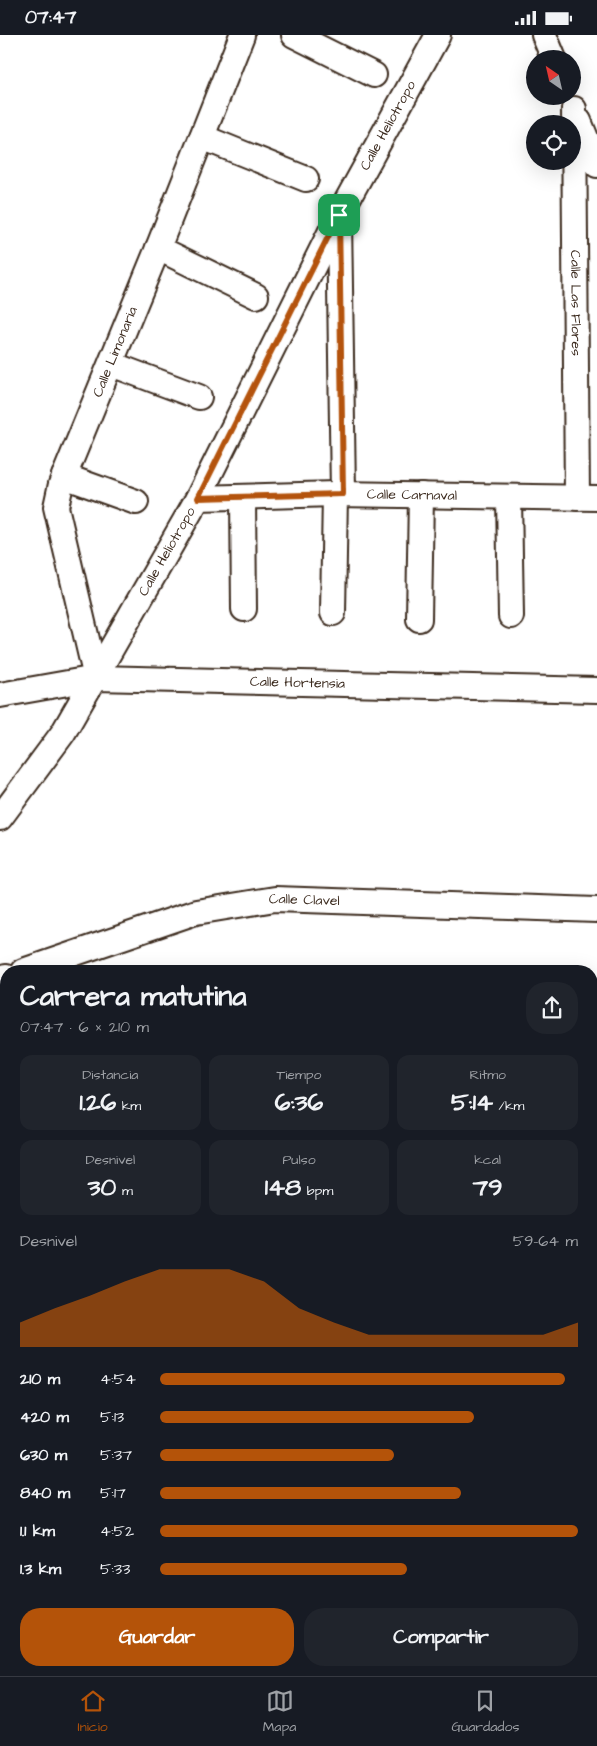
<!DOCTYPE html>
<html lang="es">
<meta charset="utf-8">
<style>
body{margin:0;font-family:"Architects Daughter",sans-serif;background:#20242c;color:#f1f3f6;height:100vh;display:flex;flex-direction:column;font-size:19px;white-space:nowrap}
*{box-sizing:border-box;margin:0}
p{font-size:16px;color:#9ea1a6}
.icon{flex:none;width:28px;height:28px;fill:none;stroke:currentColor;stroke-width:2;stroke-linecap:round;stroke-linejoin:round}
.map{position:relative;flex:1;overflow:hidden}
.drawer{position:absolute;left:0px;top:930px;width:598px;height:711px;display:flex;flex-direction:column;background:#171b24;border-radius:20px 20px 0 0;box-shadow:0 5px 20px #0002}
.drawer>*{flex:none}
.needle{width:32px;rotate:326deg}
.controls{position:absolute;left:526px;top:15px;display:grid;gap:10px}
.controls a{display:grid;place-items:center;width:55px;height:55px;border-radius:50%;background:#171b24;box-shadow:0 5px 20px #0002;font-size:25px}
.pin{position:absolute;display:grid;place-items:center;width:42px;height:42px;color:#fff;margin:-21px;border-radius:10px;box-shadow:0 2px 8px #0006}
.round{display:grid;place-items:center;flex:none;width:52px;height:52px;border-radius:20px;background:#20242c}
.head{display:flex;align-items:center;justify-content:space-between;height:85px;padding:0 20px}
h1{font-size:28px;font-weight:700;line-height:38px}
.figures{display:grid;grid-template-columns:repeat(3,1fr);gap:8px;height:85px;padding:5px 20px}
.figures div{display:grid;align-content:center;border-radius:12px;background:#20242c;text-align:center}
.figures b{font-size:25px;font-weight:700}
.figures small{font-size:14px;font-weight:400}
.figures p{font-size:14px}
.chart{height:140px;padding:10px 20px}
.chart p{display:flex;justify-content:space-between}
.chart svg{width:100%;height:90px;margin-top:5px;fill:#b45309;opacity:.7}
.cta{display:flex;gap:10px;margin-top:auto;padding:10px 20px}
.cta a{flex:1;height:58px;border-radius:20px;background:#b45309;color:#fff;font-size:20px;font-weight:700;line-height:58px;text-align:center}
.cta a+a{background:#20242c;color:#f1f3f6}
ul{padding:0 20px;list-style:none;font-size:16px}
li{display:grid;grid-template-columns:80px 60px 1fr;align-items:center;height:38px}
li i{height:12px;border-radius:6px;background:#b45309}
.status{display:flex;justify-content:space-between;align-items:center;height:35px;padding:0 25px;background:#171b24;direction:ltr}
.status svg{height:14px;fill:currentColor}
.tabs{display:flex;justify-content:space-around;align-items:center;height:70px;border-top:1px solid #363941;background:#171b24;font-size:14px;color:#9ea1a6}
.tabs a{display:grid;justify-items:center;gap:2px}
.tabs .selected{color:#b45309}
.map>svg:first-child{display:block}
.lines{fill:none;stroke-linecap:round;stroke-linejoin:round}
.minor-casing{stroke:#3b2a1e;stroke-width:28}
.minor{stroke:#fff;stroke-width:24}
.route-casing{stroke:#fff;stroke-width:10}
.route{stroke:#b45309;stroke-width:6}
.labels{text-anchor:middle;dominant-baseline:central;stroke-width:4.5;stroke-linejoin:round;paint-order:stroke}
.street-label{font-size:14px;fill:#3b2a1e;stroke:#fff}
</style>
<div class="status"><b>07:47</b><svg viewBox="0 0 49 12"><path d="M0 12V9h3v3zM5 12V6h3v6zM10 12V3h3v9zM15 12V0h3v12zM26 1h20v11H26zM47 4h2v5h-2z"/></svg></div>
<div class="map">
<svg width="597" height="1641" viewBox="0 0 597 1641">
<rect width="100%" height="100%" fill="#fff"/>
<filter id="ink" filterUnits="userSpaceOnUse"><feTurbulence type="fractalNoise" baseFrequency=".02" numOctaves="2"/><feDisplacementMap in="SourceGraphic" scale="10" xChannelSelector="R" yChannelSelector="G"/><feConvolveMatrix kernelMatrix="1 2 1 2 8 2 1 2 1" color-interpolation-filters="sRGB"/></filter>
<g filter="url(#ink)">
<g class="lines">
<defs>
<g id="minor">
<polyline points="294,0 374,40"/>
<polyline points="544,0 554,24"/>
<path id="s1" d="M574 74 577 463"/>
<polyline points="579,86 597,130"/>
<polyline points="202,102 306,144"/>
<polyline points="339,183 343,459"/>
<polyline points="158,213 256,261"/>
<polyline points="111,329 199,362"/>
<polyline points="64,441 136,467"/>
<polyline points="243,462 244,574"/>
<polyline points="509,462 511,581"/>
<path id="s2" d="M198 463 335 459 597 463"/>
<polyline points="333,578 335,459"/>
<polyline points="419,584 421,460"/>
<path id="s3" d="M96 643 56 472 61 449 158 213 242 0"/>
<path id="s4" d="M0 660 96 643 597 655"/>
<path id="s5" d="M0 783 63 698 198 463 339 180 438 0"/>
<path id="s6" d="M23 936 196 877 275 864 597 875"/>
<polyline points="0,944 6,942"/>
<polyline points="591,1067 597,1068"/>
<polyline points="0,1068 6,1081"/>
<polyline points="0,1226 6,1223"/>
<polyline points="591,1309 597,1310"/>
<polyline points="0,1357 6,1370"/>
<polyline points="596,1375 597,1375"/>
<polyline points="0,1477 6,1474"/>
<polyline points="591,1497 597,1497"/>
<polyline points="591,1543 597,1543"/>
<polyline points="232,1635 232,1641"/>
<polyline points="131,1641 143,1635"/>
</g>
</defs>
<!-- minor casing -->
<use href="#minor" class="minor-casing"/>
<!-- minor -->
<use href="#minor" class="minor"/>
</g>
</g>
<g class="lines" filter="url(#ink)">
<defs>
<polygon id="route" points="339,180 343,459 198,463"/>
</defs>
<!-- route casing -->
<use href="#route" class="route-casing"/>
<!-- route -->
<use href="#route" class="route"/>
</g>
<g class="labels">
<!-- street labels -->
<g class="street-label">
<text stroke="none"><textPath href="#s5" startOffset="795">Calle Heliotropo</textPath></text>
<text stroke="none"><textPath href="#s1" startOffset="194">Calle Las Flores</textPath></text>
<text stroke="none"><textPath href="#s3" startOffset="342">Calle Limonaria</textPath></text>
<text stroke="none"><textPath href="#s2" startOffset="214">Calle Carnaval</textPath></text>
<text stroke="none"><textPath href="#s5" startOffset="315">Calle Heliotropo</textPath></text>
<text stroke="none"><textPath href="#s4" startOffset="299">Calle Hortensia</textPath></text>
<text stroke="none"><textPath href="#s6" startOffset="292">Calle Clavel</textPath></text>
</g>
</g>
</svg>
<div class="controls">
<a><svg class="needle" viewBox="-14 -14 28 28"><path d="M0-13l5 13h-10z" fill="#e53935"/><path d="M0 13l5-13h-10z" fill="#9ea1a6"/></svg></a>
<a><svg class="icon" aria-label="locate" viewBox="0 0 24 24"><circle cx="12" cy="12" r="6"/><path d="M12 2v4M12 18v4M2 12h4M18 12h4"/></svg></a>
</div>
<div class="pin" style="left:339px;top:180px;background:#1e9e55"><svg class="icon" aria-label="arrive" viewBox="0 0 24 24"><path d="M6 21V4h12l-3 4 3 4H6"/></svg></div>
<section class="drawer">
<div class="head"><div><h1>Carrera matutina</h1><p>07:47 · 6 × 210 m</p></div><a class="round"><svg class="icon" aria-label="share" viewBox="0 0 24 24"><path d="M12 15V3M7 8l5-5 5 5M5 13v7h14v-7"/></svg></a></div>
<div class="figures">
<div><p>Distancia</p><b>1.26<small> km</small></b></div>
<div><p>Tiempo</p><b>6:36</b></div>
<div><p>Ritmo</p><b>5:14<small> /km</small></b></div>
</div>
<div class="figures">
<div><p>Desnivel</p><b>30<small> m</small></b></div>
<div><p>Pulso</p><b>148<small> bpm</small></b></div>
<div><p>kcal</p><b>79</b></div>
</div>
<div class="chart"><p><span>Desnivel</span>59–64 m</p>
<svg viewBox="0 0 160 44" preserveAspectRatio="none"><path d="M0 44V32L10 25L20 19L30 12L40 6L50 6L60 6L70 12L80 25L90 32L100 38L110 38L120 38L130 38L140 38L150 38L160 32V44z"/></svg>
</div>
<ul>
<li><b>210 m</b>4:54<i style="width:97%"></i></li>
<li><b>420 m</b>5:13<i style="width:75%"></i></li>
<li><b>630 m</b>5:37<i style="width:56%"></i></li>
<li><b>840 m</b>5:17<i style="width:72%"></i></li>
<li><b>1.1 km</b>4:52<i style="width:100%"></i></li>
<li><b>1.3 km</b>5:33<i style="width:59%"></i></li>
</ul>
<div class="cta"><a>Guardar</a><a>Compartir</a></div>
</section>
</div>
<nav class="tabs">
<a class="selected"><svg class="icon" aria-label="home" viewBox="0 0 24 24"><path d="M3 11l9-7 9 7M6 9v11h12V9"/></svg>Inicio</a>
<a><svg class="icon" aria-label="map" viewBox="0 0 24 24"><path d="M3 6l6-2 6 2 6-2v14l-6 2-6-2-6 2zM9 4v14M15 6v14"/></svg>Mapa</a>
<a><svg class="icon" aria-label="saved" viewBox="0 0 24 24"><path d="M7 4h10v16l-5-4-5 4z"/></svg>Guardados</a>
</nav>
